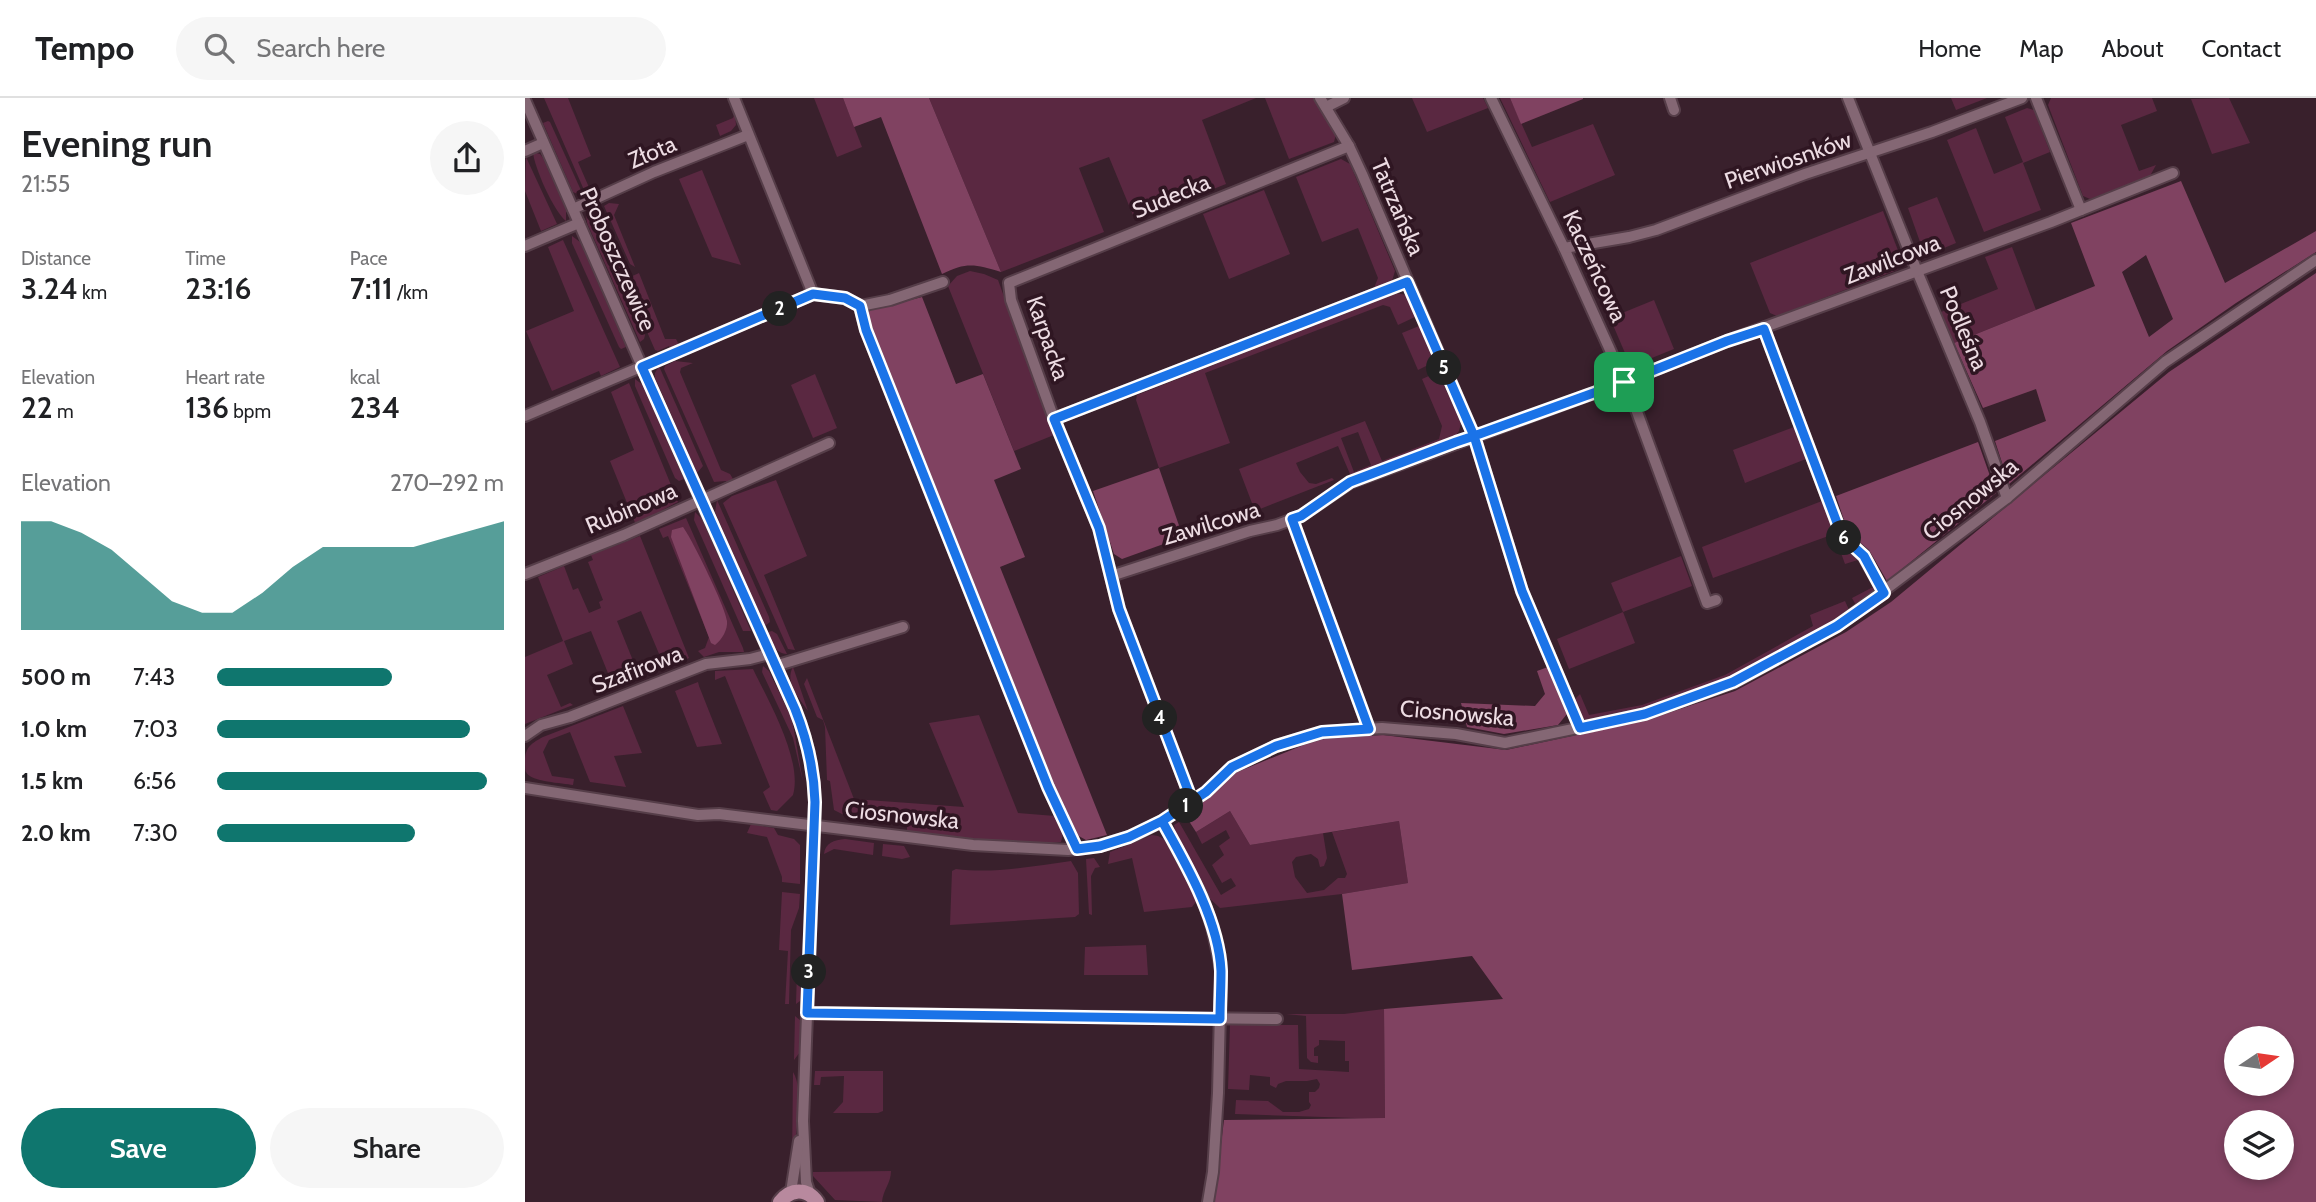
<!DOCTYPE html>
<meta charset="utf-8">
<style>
body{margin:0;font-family:Cabin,sans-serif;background:#f6f6f6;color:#202124;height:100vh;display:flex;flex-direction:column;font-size:26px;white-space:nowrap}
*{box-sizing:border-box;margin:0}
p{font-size:23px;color:#757577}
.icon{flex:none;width:38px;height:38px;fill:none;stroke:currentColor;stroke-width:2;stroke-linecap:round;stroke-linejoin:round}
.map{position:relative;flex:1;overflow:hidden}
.side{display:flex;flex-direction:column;background:#fff;width:525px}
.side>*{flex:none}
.needle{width:46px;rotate:77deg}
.tools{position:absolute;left:1699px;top:928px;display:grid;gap:14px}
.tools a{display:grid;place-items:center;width:70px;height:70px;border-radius:50%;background:#fff;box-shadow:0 4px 10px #0003;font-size:35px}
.pin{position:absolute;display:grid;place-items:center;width:60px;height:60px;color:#fff;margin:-30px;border-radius:14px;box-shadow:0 4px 10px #0006}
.km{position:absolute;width:35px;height:35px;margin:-18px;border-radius:50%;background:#222;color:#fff;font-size:19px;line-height:35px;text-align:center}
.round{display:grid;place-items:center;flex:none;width:74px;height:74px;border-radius:37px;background:#f6f6f6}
.headline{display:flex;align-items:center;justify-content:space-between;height:119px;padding:0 21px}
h1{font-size:38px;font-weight:600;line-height:52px}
.figures{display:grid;grid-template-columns:repeat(3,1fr);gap:10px;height:119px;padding:7px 21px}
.figures div{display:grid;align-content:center}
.figures b{font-size:30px;font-weight:600}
.figures small{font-size:19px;font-weight:400}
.figures p{font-size:19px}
.chart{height:196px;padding:14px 21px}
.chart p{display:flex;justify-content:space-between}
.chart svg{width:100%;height:126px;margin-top:7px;fill:#0f766e;opacity:.7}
.button{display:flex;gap:14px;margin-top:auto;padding:14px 21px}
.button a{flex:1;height:80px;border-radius:42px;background:#0f766e;color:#fff;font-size:28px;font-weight:600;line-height:80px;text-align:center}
.button a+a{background:#f6f6f6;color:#202124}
ul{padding:0 21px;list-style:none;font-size:23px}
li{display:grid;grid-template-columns:112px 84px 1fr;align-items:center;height:52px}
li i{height:18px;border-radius:9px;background:#0f766e}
header{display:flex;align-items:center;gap:42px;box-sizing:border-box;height:98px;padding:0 35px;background:#fff;border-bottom:2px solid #e0e0e0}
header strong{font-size:33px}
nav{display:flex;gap:38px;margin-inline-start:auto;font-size:24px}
.search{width:490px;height:63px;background:#f6f6f6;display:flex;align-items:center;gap:18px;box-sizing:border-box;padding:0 24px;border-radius:38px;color:#757577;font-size:26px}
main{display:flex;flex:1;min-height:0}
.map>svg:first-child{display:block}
.green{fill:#5a2841;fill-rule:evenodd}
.forest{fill:#804261;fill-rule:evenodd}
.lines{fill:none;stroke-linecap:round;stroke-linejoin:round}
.minor-casing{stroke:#563e49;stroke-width:14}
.secondary-casing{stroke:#563e49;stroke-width:18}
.minor{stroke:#846774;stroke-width:10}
.secondary{stroke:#b8899e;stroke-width:14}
.route-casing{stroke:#fff;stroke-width:14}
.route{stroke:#1a73e8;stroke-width:9}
.labels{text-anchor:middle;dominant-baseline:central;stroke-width:7;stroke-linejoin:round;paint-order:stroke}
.street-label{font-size:23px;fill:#eddce3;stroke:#2f1622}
</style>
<header>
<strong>Tempo</strong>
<div class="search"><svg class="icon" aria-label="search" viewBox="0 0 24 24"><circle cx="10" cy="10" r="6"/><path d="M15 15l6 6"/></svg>Search here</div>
<nav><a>Home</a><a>Map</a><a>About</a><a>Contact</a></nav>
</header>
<main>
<section class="side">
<div class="headline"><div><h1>Evening run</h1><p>21:55</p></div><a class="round"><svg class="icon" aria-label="share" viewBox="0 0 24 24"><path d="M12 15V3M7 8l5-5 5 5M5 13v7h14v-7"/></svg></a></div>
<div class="figures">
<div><p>Distance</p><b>3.24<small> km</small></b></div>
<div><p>Time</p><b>23:16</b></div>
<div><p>Pace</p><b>7:11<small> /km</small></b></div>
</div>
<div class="figures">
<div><p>Elevation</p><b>22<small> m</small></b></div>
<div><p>Heart rate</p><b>136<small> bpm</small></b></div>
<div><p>kcal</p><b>234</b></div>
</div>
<div class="chart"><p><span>Elevation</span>270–292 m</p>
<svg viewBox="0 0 160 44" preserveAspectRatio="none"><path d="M0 44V6L10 6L20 10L30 16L40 25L50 34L60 38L70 38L80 31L90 22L100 15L110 15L120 15L130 15L140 12L150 9L160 6V44z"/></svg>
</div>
<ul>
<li><b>500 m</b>7:43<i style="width:61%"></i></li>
<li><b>1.0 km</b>7:03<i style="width:88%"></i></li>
<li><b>1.5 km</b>6:56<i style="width:94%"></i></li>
<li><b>2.0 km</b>7:30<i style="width:69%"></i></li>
</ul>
<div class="button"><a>Save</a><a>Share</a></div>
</section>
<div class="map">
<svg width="1791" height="1104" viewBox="0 0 1791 1104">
<rect width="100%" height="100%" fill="#39202c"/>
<!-- green -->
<g class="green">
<polygon points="19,0 43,0 66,58 53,64 66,94 59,92"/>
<polygon points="289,0 318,0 337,49 312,59"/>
<polygon points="404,0 731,0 677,22 701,86 610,122 584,59 554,70 579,134 476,174"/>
<polygon points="740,0 788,0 811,36 809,44 764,61"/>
<polygon points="887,0 958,0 963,10 902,34"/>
<polygon points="975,0 985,0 1007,49 1068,26 1090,77 1025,104"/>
<polygon points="1426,0 1462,0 1431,12"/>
<polygon points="1526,0 1627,0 1632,13 1596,27 1614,73 1631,67 1625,78 1565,101 1558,98 1523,7"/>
<polygon points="1704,0 1725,45 1687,56 1666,1"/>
<polygon points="1502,10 1509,12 1525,54 1498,65 1516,112 1459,134 1422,42 1451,30 1469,76 1498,64 1480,19"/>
<polygon points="210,15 211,27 206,33 195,38 191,27 208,20"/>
<polygon points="23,23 25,24 59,99 48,94 18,25"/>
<path d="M8 54 15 56 18 60 41 112V123C29 114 9 69 8 54Z"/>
<polygon points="1,59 32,126 16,133 0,93"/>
<polygon points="816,61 825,66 870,173 867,183 849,190 853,180 833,130 797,144 771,79"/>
<polygon points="177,72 216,167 187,159 154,81"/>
<polygon points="739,92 765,156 704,181 678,116"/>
<polygon points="1412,99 1431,145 1400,158 1383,110"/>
<polygon points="84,105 94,106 89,117 110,169 105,166 79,108"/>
<polygon points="64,110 120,237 119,241 115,244 62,125 61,117"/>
<polygon points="73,110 103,180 114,175 140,241 151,241 154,247 146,251 144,248 133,253 130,252 70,115"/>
<polygon points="1358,113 1377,163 1372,172 1252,218 1245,215 1225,165"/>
<polygon points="47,138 55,144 101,249 96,251 94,249 47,145"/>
<polygon points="38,142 95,269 76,278 74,273 27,293 1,233 49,213 23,149"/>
<polygon points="1487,149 1511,212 1429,245 1416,214 1473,191 1460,159"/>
<polygon points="445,173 459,176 473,182 529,337 489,353 423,188 432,178"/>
<polygon points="871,195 881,197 890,219 873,227 865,209 858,207 680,275 705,345 634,370 611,302 612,297"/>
<polygon points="1129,202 1149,251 1112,266 1103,262 1085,220"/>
<polygon points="894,228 909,264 893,272 877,235"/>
<polygon points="150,263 168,265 156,270 155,274 196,372 205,376 208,381 203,386 201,383 189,384 139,271 140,268"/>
<polygon points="134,268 178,368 172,375 130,280 130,275"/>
<path d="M913 274 936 325 934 333 930 339 829 379 825 376 813 348 771 365 775 374 784 385 791 386 807 380 809 382 730 413 714 371 840 323 857 363 914 341 917 328 897 281ZM833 334 846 367 829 374 816 340Z"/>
<polygon points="290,276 312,330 288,340 266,287"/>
<polygon points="110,281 118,287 159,381 154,383 150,380 110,288"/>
<path d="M104 285 153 404C137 411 127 420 111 427L85 363 109 352 86 294Z"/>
<polygon points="1269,329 1281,361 1220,385 1208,352"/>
<polygon points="251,382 282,458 239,477 270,552 263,551 198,405 207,398"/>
<polygon points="192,402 244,519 245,524 240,528 190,414"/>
<polygon points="1297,403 1309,436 1188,480 1177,449"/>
<polygon points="170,414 177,421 226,533 218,533 169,422"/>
<polygon points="161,420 218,550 219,554 194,554 179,559 173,553 180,550 184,539 143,438 138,440 134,431"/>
<polygon points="115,438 164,560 140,570 116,513 92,523 115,580 89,590 66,533 39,543 48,566 22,577 36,609 45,605 48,607 0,626 0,559 38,543 13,479 39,468 48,492 53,490 64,515 76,510 74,504 78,502 63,464 68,462 66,457"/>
<polygon points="1312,444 1334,457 1351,490 1350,496 1332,509 1327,500 1350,488 1336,461 1320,466"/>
<polygon points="1156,458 1167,488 1098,514 1110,545 1044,571 1032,541 1098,514 1086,485"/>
<polygon points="1320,503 1325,514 1205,581 1119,611 1061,622 1056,619 1049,602 1055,596 1064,617 1117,607 1200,577 1288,528 1285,517"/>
<path d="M247 533 252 536 262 556C249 555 247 544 243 534Z"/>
<polygon points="238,568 244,573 267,621 278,684 268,640 237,574"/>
<path d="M268 569 283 613C275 601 259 584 268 569Z"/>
<path d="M228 571C243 602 278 662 268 697L252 713 246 712 238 694 245 689 200 578 190 582V573Z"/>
<path d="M282 580 329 701 439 709 404 625 454 617 493 715 530 718 538 736 536 744C485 750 432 739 382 733V725L321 718 309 712 305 683 302 682 300 629 298 622 292 619 279 586Z"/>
<polygon points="173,584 174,588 197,646 172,649 150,593"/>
<path d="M98 608 117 655 89 658 101 689 65 684 45 634 24 642 18 654 27 678 49 681 48 687C38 685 5 684 1 674 0 673 0 665 0 663 0 649 7 645 18 639Z"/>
<polygon points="705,713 725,747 798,735 802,760 799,768 795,769 793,761 786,756 771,759 767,764 770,779 782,795 799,792 813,780 820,780 822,776 807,734 874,723 883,785 817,796 695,810 682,798 651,738 649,727 654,724 696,797 711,788 706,780 697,785 687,767 699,757 694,748 705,740 701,732 677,746 671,734"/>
<polygon points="226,726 249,730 253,737 269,741 275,747 275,786 257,784 257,779 242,739 222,735"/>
<polygon points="627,737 633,738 641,742 673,801 667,809 619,814 607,760 583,766 585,754"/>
<path d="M320 741 349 745 348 757 309 751 299 756C300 745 309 742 320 741Z"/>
<polygon points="358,746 379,748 385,759 377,761 357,758"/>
<polygon points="569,760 575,769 570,770 566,778 567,817 564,816 561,761"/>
<path d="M546 763 553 775 554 816 550 819 425 827 427 773 431 771C469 776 508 768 546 763Z"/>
<polygon points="257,794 275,796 274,810 266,832 264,906 260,906 263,853 254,852"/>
<polygon points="621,847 623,877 559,877 560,849"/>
<polygon points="274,866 277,882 275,903 271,906 272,873"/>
<polygon points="859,911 860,1021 710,1016 711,1002 743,1003 758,1014 774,1014 784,1011 786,1007 784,1004 784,994 790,994 794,990 795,986 792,981 782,983 761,983 753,986 751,990 745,987 745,979 725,977 724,992 703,991 705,927 773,927 774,971 824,974 824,963 820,963 820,943 794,942 794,947 789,950 789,958 793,958 793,965 786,964 782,960 781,918 761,916 819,916"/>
<polygon points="270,918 276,923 275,954 269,962"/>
<polygon points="290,973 358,973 358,1013 353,1015 308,1015 318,1004 319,978 296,979 295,987 289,987"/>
<path d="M268 974C280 992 270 1042 267 1064Z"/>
<path d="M366 1073C366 1085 358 1092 357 1104L310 1102 288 1078V1074Z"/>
</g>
<!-- forest -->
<g class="forest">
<path d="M318 0H404L476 174C450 166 441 164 417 176L356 19 329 29Z"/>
<polygon points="985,0 1058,0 1058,1 996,26"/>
<path d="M1656 83 1700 185 1791 133V154L1711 205 1642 253 1484 386 1470 343 1521 323 1511 291 1458 310 1429 245 1570 188 1546 125ZM1621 157 1648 221 1624 239 1597 174Z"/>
<path d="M1791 175V1104H689L699 1022 860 1020 859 911 978 901 947 858 827 872 817 796 883 785 874 723 725 747 705 713 671 734 662 720V715L710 675 793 641 858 637 981 652 1121 622 1210 593 1321 534 1366 504 1644 274ZM1712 940H1757V985H1712ZM1712 1024H1757V1069H1712Z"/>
<polygon points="397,199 431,286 458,276 496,371 469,382 500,459 475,469 582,737 561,742 550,736 527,688 345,231 343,215 347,210 366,207"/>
<polygon points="1453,344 1471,395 1362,483 1344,452 1323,434 1311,398"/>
<polygon points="634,370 658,439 597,461 589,456 568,393"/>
<path d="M158 429C167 441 201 510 202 523 203 531 197 542 190 547L186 545 146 439 147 432Z"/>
<polygon points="1023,569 1042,616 1033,627 979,636 942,629 936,605 1010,608 1020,596 1012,573"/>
</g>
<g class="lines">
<defs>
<g id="minor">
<polyline points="209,0 288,196"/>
<polyline points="795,0 824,48 837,76 949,338 997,493 1055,630"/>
<polyline points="966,0 1039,150 1108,303 1182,505 1191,502"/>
<polyline points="1145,0 1149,12"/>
<polyline points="1323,0 1392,173 1455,324 1482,400"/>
<polyline points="1511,0 1556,112"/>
<path d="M0 2 176 403 270 611C282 641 289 671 290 704L278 1023 281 1084 285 1096"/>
<polyline points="801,9 819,0"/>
<polyline points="0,53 18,45"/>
<polyline points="48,111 129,74 223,37"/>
<polyline points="0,148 54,125"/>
<polyline points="1039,150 1104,139 1131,132 1280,76 1407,34 1497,0"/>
<polyline points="335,208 341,232 523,689 552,751"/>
<polyline points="1239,231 1317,438 1339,459 1359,495"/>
<polyline points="0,318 288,196 320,200 335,208 365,202 418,184"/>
<polyline points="529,321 882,184"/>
<polyline points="767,421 844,631"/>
<polyline points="0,476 99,437 304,345"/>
<polyline points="586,478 725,433 752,427 776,418 825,385 1099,284 1202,243 1526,124 1648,75"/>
<polyline points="250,568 378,529"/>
<polyline points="0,638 16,627 45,619 181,566 225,561 244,556"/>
<polyline points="0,690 173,717 194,716 448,747 543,752 575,748 610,737 637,723 681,694 707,669 751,648 798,634 857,630 931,636 980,645 1120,616 1208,585 1312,528 1482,400 1640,264 1791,162"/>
<polyline points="667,703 594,511 574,430 529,321 486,202 484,185 824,48"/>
<polyline points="637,723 677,798 687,829 696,871 693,995 688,1074 683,1104"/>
<polyline points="282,915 752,921"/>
<polyline points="266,1094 274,1043"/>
</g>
<path id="secondary" d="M255 1104C266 1090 282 1090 292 1104"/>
</defs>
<!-- minor casing -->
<use href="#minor" class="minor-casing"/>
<!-- secondary casing -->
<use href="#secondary" class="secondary-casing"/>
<!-- minor -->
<use href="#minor" class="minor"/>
<!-- secondary -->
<use href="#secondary" class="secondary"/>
</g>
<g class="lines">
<defs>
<path id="route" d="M1099 284 949 338 931 344 825 384 776 418 767 421 844 631 797 634 751 648 707 669 681 694 637 723 604 739 575 748 552 751 523 689 341 232 335 208 320 200 288 196 117 269 270 611C282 641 289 671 290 704L282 915 695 921C695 905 696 889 696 873 694 823 661 766 637 723L667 703 594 511 574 430 529 321 882 184 949 338 997 493 1055 630 1120 616 1208 584 1312 528 1359 495 1339 458 1317 438 1239 231 1202 243 1099 284"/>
</defs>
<!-- route casing -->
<use href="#route" class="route-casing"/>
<!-- route -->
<use href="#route" class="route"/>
</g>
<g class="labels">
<!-- street labels -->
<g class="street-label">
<text transform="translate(127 54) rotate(-23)">Złota</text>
<text transform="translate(1263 62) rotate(-19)">Pierwiosnków</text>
<text transform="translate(646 98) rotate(-22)">Sudecka</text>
<text transform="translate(873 109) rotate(67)">Tatrzańska</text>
<text transform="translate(93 161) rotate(66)">Proboszczewice</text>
<text transform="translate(1367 161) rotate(-21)">Zawilcowa</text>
<text transform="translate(1070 168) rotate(65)">Kaczeńcowa</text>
<text transform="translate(1439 230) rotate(67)">Podleśna</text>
<text transform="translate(523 240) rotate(71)">Karpacka</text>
<text transform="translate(1445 401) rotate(-39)">Ciosnowska</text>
<text transform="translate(106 410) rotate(-23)">Rubinowa</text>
<text transform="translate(686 425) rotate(-17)">Zawilcowa</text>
<text transform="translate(112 571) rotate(-21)">Szafirowa</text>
<text transform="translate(932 615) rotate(5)">Ciosnowska</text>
<text transform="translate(377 717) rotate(6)">Ciosnowska</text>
</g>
</g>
</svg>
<div class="tools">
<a><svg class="needle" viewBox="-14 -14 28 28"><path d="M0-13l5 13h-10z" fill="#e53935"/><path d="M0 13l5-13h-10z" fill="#757577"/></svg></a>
<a><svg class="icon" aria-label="layers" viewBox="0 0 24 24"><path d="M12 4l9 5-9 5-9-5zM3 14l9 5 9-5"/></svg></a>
</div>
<div class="pin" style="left:1099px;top:284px;background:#1e9e55"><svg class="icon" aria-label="arrive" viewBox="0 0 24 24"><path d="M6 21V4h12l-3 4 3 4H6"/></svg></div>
<b class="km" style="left:661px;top:708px">1</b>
<b class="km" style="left:255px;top:211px">2</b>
<b class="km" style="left:284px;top:874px">3</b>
<b class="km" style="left:635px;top:620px">4</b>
<b class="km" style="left:919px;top:270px">5</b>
<b class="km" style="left:1319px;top:440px">6</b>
</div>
</main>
